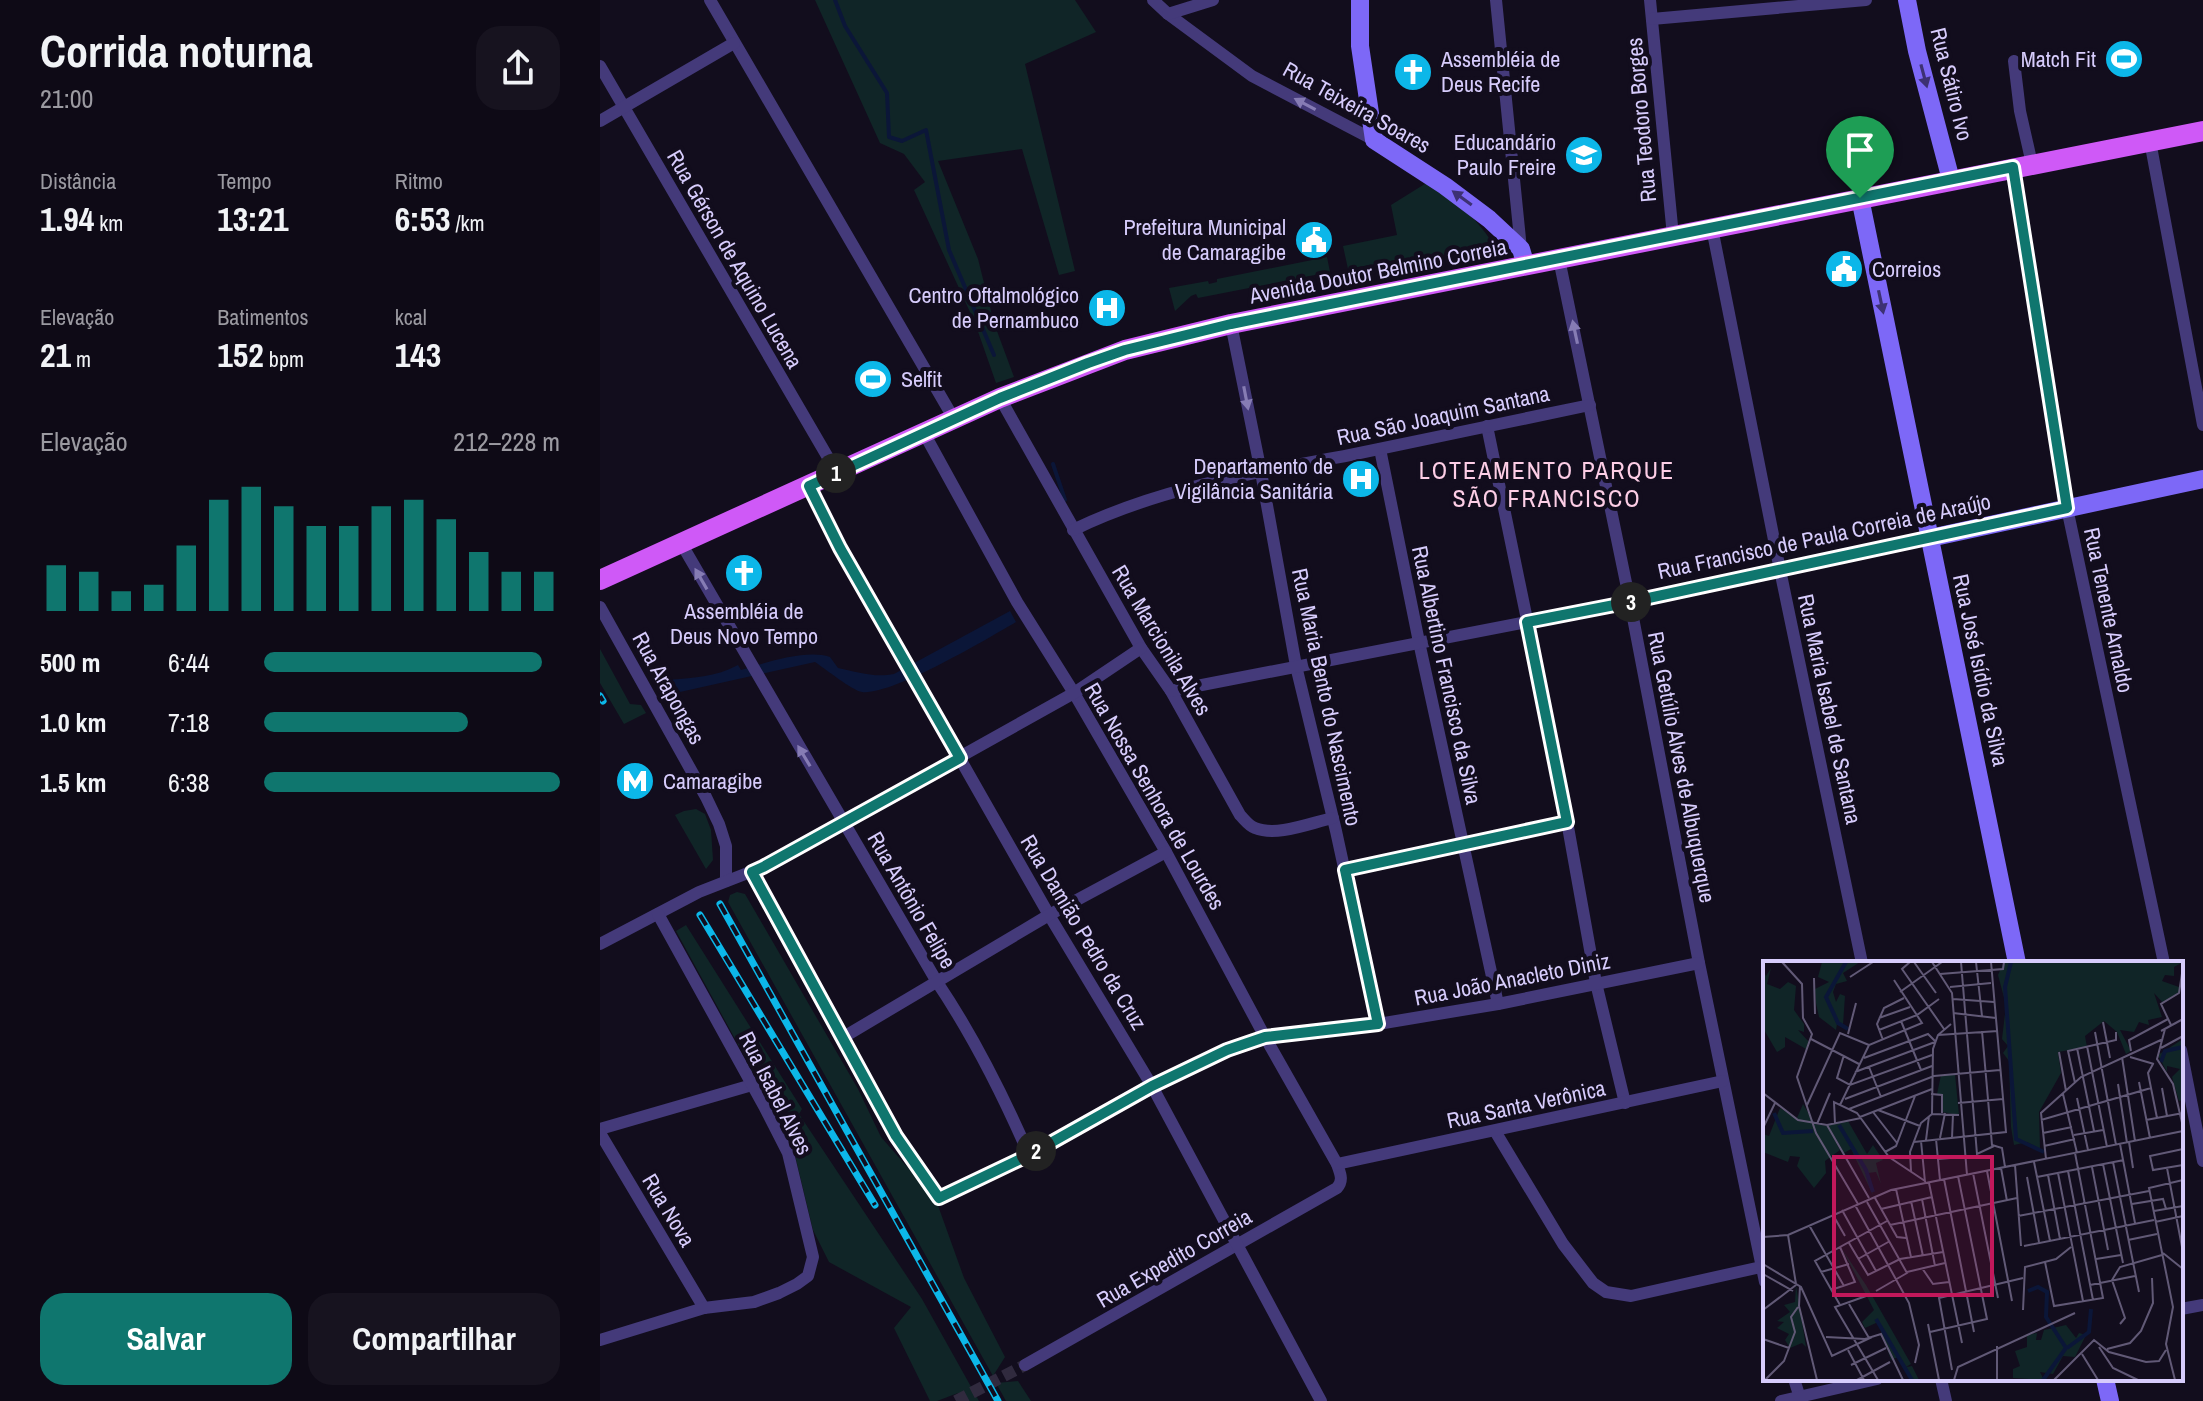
<!DOCTYPE html>
<html lang="pt">
<meta charset="utf-8">
<style>
body{margin:0;font-family:"Archivo Narrow",sans-serif;background:#17131f;color:#f1f3f6;height:100vh;display:flex;flex-direction:column;font-size:30px;white-space:nowrap}
*{box-sizing:border-box;margin:0}
p{font-size:26px;color:#9b9aa1}
.icon{flex:none;width:44px;height:44px;fill:none;stroke:currentColor;stroke-width:2;stroke-linecap:round;stroke-linejoin:round}
.map{position:relative;flex:1;overflow:hidden}
.drawer{display:flex;flex-direction:column;background:#0e0a16;width:600px}
.drawer>*{flex:none}
.pin{position:absolute;display:grid;place-items:center;width:68px;height:68px;color:#fff;margin:-82px -34px;border-radius:50% 50% 50% 0;rotate:-45deg;box-shadow:0 0 8px #0007}
.pin .icon{rotate:45deg}
.km{position:absolute;width:40px;height:40px;margin:-20px;border-radius:50%;background:#222;color:#fff;font-size:22px;line-height:40px;text-align:center}
.round{display:grid;place-items:center;flex:none;width:84px;height:84px;border-radius:24px;background:#17131f}
.summary{display:flex;align-items:center;justify-content:space-between;height:136px;padding:0 40px}
h1{font-size:44px;font-weight:700;line-height:60px}
.figures{display:grid;grid-template-columns:repeat(3,1fr);gap:12px;height:136px;padding:8px 40px}
.figures div{display:grid;align-content:center}
.figures b{font-size:34px;font-weight:700}
.figures small{font-size:22px;font-weight:400}
.figures p{font-size:22px}
.chart{height:224px;padding:16px 40px}
.chart p{display:flex;justify-content:space-between}
.chart svg{width:100%;height:144px;margin-top:8px;stroke:#0f766e;stroke-width:6}
.button{display:flex;gap:16px;margin-top:auto;padding:16px 40px}
.button a{flex:1;height:92px;border-radius:24px;background:#0f766e;color:#fff;font-size:32px;font-weight:700;line-height:92px;text-align:center}
.button a+a{background:#17131f;color:#f1f3f6}
ul{padding:0 40px;list-style:none;font-size:26px}
li{display:grid;grid-template-columns:128px 96px 1fr;align-items:center;height:60px}
li i{height:20px;border-radius:10px;background:#0f766e}
main{display:flex;flex:1;min-height:0}
.map>svg:first-child{display:block}
.green{fill:#102527}
.water{fill:#0b1638}
.lines{fill:none;stroke-linecap:round;stroke-linejoin:round}
.stream{stroke:#0b1638;stroke-width:4}
.street-tunnel{stroke:#302a3e;stroke-width:12;stroke-dasharray:12 6;stroke-linecap:butt}
.street{stroke:#443a7a;stroke-width:12}
.secondary{stroke:#7d68f7;stroke-width:18}
.primary{stroke:#cf59f7;stroke-width:20}
.rail-casing{stroke:#0cb7e9;stroke-width:7}
.rail{stroke:#120d1d;stroke-width:4;stroke-dasharray:12;stroke-linecap:butt}
.oneway{fill:#3d3174}
.oneway2{fill:#867cb4}
.route-casing{stroke:#fff;stroke-width:16}
.route{stroke:#0f766e;stroke-width:10}
.labels{text-anchor:middle;dominant-baseline:central;stroke-width:8;stroke-linejoin:round;paint-order:stroke}
.poi-label{font-size:22px;fill:#d7ccfc;stroke:#120d1d;text-anchor:end}
.street-label{font-size:22px;fill:#d7ccfc;stroke:#120d1d}
.neighbourhood-label{font-size:24px;letter-spacing:2px;fill:#fdcee6;stroke:#120d1d}
.inset-river{fill:none;stroke:#0b1638;stroke-width:4}
.inset-road{fill:none;stroke:#615976;stroke-width:2}
.view{fill:#c2185b;fill-opacity:0.15;stroke:#c2185b;stroke-width:4}
.inset-edge{fill:none;stroke:#d7ccfc;stroke-width:4}
</style>
<main>
<section class="drawer">
<div class="summary"><div><h1>Corrida noturna</h1><p>21:00</p></div><a class="round"><svg class="icon" aria-label="share" viewBox="0 0 24 24"><path d="M12 15V3M7 8l5-5 5 5M5 13v7h14v-7"/></svg></a></div>
<div class="figures">
<div><p>Distância</p><b>1.94<small> km</small></b></div>
<div><p>Tempo</p><b>13:21</b></div>
<div><p>Ritmo</p><b>6:53<small> /km</small></b></div>
</div>
<div class="figures">
<div><p>Elevação</p><b>21<small> m</small></b></div>
<div><p>Batimentos</p><b>152<small> bpm</small></b></div>
<div><p>kcal</p><b>143</b></div>
</div>
<div class="chart"><p><span>Elevação</span>212–228 m</p>
<svg viewBox="0 0 160 44" preserveAspectRatio="none"><path d="M5 44V30M15 44V32M25 44V38M35 44V36M45 44V24M55 44V10M65 44V6M75 44V12M85 44V18M95 44V18M105 44V12M115 44V10M125 44V16M135 44V26M145 44V32M155 44V32"/></svg>
</div>
<ul>
<li><b>500 m</b>6:44<i style="width:94%"></i></li>
<li><b>1.0 km</b>7:18<i style="width:69%"></i></li>
<li><b>1.5 km</b>6:38<i style="width:100%"></i></li>
</ul>
<div class="button"><a>Salvar</a><a>Compartilhar</a></div>
</section>
<div class="map">
<svg width="1603" height="1401" viewBox="0 0 1603 1401">
<rect width="100%" height="100%" fill="#120d1d"/>
<!-- green -->
<g class="green">
<polygon points="215,0 475,0 496,32 425,64 475,271 459,275 422,149 338,161 378,259 394,323 414,377 396,383 375,323 314,190 325,182 304,154 280,143"/>
<path d="M828 182C855 200 880 220 895 248L894 251 809 270 806 273 802 259 748 269 743 246 797 235 791 205Z"/>
<polygon points="727,257 730,272 598,298 596,294 591,296 575,311 569,288 608,281 609,284 617,282 617,279"/>
<polygon points="0,649 30,704 41,705 46,713 24,724 0,683"/>
<polygon points="96,809 105,814 111,830 113,860 106,869 75,815 84,811"/>
<polygon points="137,892 145,894 258,1089 281,1137 336,1200 364,1278 405,1357 393,1376 128,902 130,895"/>
<polygon points="86,925 202,1109 199,1114 322,1299 379,1401 363,1401 358,1393 337,1401 330,1401 294,1328 311,1307 229,1262 213,1230 192,1143 76,931"/>
<polygon points="418,1381 431,1401 406,1401 396,1383"/>
</g>
<!-- water -->
<path class="water" d="M410 611 416 622C387 639 291 696 262 692 253 691 224 668 215 662L71 694 67 680C92 678 116 677 138 665L141 670C165 663 206 649 230 657L238 668C258 672 274 678 294 674Z"/>
<g class="lines">
<!-- stream -->
<g class="stream">
<polyline points="235,0 245,26 287,93 289,137 302,141 326,130 349,250 394,355"/>
<polyline points="453,464 465,500"/>
</g>
<!-- street-tunnel -->
<polyline class="street-tunnel" points="356,1401 425,1365"/>
<!-- street -->
<g class="street">
<polyline points="110,0 354,419"/>
<polyline points="553,0 568,14 652,76 774,140"/>
<polyline points="896,0 921,249"/>
<polyline points="1050,0 1073,236"/>
<polyline points="568,14 613,0"/>
<polyline points="1052,19 1266,0"/>
<polyline points="1414,61 1420,111 1432,164"/>
<polyline points="0,66 237,473"/>
<polyline points="0,121 134,43"/>
<polyline points="1550,141 1603,425"/>
<polyline points="1413,167 1467,508 1564,963"/>
<polyline points="1112,228 1180,570 1262,963"/>
<polyline points="959,259 1030,602 1099,963 1165,1282"/>
<polyline points="631,324 661,472 696,666 736,831 778,1024"/>
<path d="M400 398 541 648 571 691 640 815C645 820 649 826 655 828 677 837 710 823 733 818"/>
<polyline points="887,426 956,760 996,983 1025,1103"/>
<path d="M324 433 417 602 474 693 566 852 665 1037 737 1164C740 1173 744 1180 737 1188L425 1365"/>
<polyline points="780,449 819,642 898,1004"/>
<polyline points="209,486 240,548 449,915 552,1086 721,1401"/>
<path d="M473 530C561 487 655 473 750 455 830 439 910 421 990 405"/>
<path d="M81 543 337 982C374 1037 403 1095 429 1155"/>
<polyline points="0,607 106,797 119,824 126,846 126,881"/>
<polyline points="571,691 1030,602 1330,538"/>
<polyline points="745,870 967,822"/>
<polyline points="152,872 296,1136 339,1198 429,1155 552,1086 627,1050 665,1037 778,1024 898,1004 1099,963"/>
<polyline points="0,944 99,892 163,867 474,693 541,648"/>
<polyline points="242,1038 449,915 566,852"/>
<polyline points="1581,1050 1603,1161"/>
<polyline points="0,1129 152,1085"/>
<polyline points="895,1131 963,1244 993,1283 1006,1292 1031,1296 1161,1267"/>
<polyline points="0,1133 104,1308"/>
<polyline points="737,1164 1123,1081"/>
<polyline points="1581,1309 1603,1305"/>
<polyline points="0,1340 104,1308 154,1302 179,1293 197,1284 208,1276 213,1257 188,1153 164,1106 58,914"/>
<polyline points="1194,1379 1201,1401"/>
<polyline points="1341,1379 1346,1401"/>
<polyline points="1181,1401 1277,1379"/>
</g>
<!-- secondary -->
<g class="secondary">
<polyline points="760,0 760,46 774,140 845,186 889,219 921,249 926,266"/>
<polyline points="1307,0 1317,51 1351,180"/>
<polyline points="1260,198 1417,963"/>
<polyline points="1330,538 1603,479"/>
<polyline points="1505,1379 1510,1401"/>
</g>
<!-- primary -->
<polyline class="primary" points="0,580 400,398 525,350 631,324 1603,131"/>
<defs>
<g id="rail">
<polyline points="0,696 3,701"/>
<polyline points="120,904 398,1401"/>
<polyline points="100,915 275,1205"/>
</g>
</defs>
<!-- rail casing -->
<use href="#rail" class="rail-casing"/>
<!-- rail -->
<use href="#rail" class="rail"/>
</g>
<!-- one-way arrows -->
<defs><path id="oneway-solid" d="M-6-.8H1V-3.2L6.5 0L1 3.2V.8H-6Z" transform="scale(2)"/></defs>
<g class="oneway">
<use href="#oneway-solid" transform="translate(1324 76) rotate(75)"/>
<use href="#oneway-solid" transform="translate(862 198) rotate(-144)"/>
<use href="#oneway-solid" transform="translate(1281 302) rotate(78)"/>
</g>
<g class="oneway2">
<use href="#oneway-solid" transform="translate(705 104) rotate(-152)"/>
<use href="#oneway-solid" transform="translate(975 332) rotate(-102)"/>
<use href="#oneway-solid" transform="translate(646 398) rotate(79)"/>
<use href="#oneway-solid" transform="translate(101 579) rotate(-120)"/>
<use href="#oneway-solid" transform="translate(204 756) rotate(-121)"/>
</g>
<g class="lines">
<defs>
<polygon id="route" points="1413,167 1467,508 1030,602 927,622 967,822 745,870 778,1024 665,1037 627,1050 552,1086 429,1155 339,1198 296,1136 152,872 163,867 360,758 240,548 209,486 400,398 488,363 525,350 631,324"/>
</defs>
<!-- route casing -->
<use href="#route" class="route-casing"/>
<!-- route -->
<use href="#route" class="route"/>
</g>
<!-- icons -->
<defs>
<symbol id="stadium-disc" viewBox="-11 -11 22 22"><circle r="9.5" fill="#0cb7e9" stroke="#120d1d"/><path d="M0-5a6.5 5 0 1 0 0 10a6.5 5 0 1 0 0-10ZM-3.5-1.8h7v3.6h-7Z" fill="#fff"/></symbol>
<symbol id="church-disc" viewBox="-11 -11 22 22"><circle r="9.5" fill="#0cb7e9" stroke="#120d1d"/><path d="M-1.2-6h2.4v3.5h3.3v2.4h-3.3V6h-2.4V-.1h-3.3v-2.4h3.3Z" fill="#fff"/></symbol>
<symbol id="school-disc" viewBox="-11 -11 22 22"><circle r="9.5" fill="#0cb7e9" stroke="#120d1d"/><path d="M0-5L7-2L0 1L-7-2ZM-4 1L0 2.5L4 1V4Q0 6-4 4Z" fill="#fff"/></symbol>
<symbol id="civic-disc" viewBox="-11 -11 22 22"><circle r="9.5" fill="#0cb7e9" stroke="#120d1d"/><path d="M-.6-6.5H3V-4.5H.6V-3L4-1V1h2V6H-6V1h2V-1L-.6-3ZM-1.2 2.5V6h2.4V2.5Z" fill="#fff"/></symbol>
<symbol id="hospital-disc" viewBox="-11 -11 22 22"><circle r="9.5" fill="#0cb7e9" stroke="#120d1d"/><path d="M-5-5h3v3.5h4V-5h3V5h-3V1.5h-4V5h-3Z" fill="#fff"/></symbol>
<symbol id="metro-disc" viewBox="-11 -11 22 22"><circle r="9.5" fill="#0cb7e9" stroke="#120d1d"/><path d="M-5.5 5V-5H-3L0 0L3-5H5.5V5H3V-.5L0 4L-3-.5V5Z" fill="#fff"/></symbol>
</defs>
<g fill-rule="evenodd">
<use href="#stadium-disc" x="1502" y="37" width="44" height="44"/>
<use href="#church-disc" x="791" y="50" width="44" height="44"/>
<use href="#school-disc" x="962" y="133" width="44" height="44"/>
<use href="#civic-disc" x="692" y="218" width="44" height="44"/>
<use href="#civic-disc" x="1222" y="247" width="44" height="44"/>
<use href="#hospital-disc" x="485" y="286" width="44" height="44"/>
<use href="#stadium-disc" x="251" y="357" width="44" height="44"/>
<use href="#hospital-disc" x="739" y="457" width="44" height="44"/>
<use href="#church-disc" x="122" y="551" width="44" height="44"/>
<use href="#metro-disc" x="13" y="759" width="44" height="44"/>
</g>
<g class="labels">
<!-- poi labels -->
<g class="poi-label">
<text x="841" y="59" text-anchor="start">Assembléia de<tspan x="841" dy="25">Deus Recife</tspan></text>
<text x="1496" y="59">Match Fit</text>
<text x="956" y="142">Educandário<tspan x="956" dy="25">Paulo Freire</tspan></text>
<text x="686" y="227">Prefeitura Municipal<tspan x="686" dy="25">de Camaragibe</tspan></text>
<text x="1272" y="269" text-anchor="start">Correios</text>
<text x="479" y="295">Centro Oftalmológico<tspan x="479" dy="25">de Pernambuco</tspan></text>
<text x="301" y="379" text-anchor="start">Selfit</text>
<text x="733" y="466">Departamento de<tspan x="733" dy="25">Vigilância Sanitária</tspan></text>
<text x="144" y="611" text-anchor="middle">Assembléia de<tspan x="144" dy="25">Deus Novo Tempo</tspan></text>
<text x="63" y="781" text-anchor="start">Camaragibe</text>
</g>
<!-- street labels -->
<g class="street-label">
<text transform="translate(1352 84) rotate(76)">Rua Sátiro Ivo</text>
<text transform="translate(757 107) rotate(29)">Rua Teixeira Soares</text>
<text transform="translate(1041 120) rotate(-95)">Rua Teodoro Borges</text>
<text transform="translate(135 259) rotate(60)">Rua Gérson de Aquino Lucena</text>
<text transform="translate(778 271) rotate(-11)">Avenida Doutor Belmino Correia</text>
<text transform="translate(843 415) rotate(-12)">Rua São Joaquim Santana</text>
<text transform="translate(1224 536) rotate(-12)">Rua Francisco de Paula Correia de Araújo</text>
<text transform="translate(1509 610) rotate(78)">Rua Tenente Arnaldo</text>
<text transform="translate(562 640) rotate(59)">Rua Marcionila Alves</text>
<text transform="translate(1381 670) rotate(78)">Rua José Isídio da Silva</text>
<text transform="translate(847 675) rotate(78)">Rua Albertino Francisco da Silva</text>
<text transform="translate(69 688) rotate(61)">Rua Arapongas</text>
<text transform="translate(727 697) rotate(78)">Rua Maria Bento do Nascimento</text>
<text transform="translate(1230 709) rotate(78)">Rua Maria Isabel de Santana</text>
<text transform="translate(1082 767) rotate(79)">Rua Getúlio Alves de Albuquerque</text>
<text transform="translate(555 796) rotate(60)">Rua Nossa Senhora de Lourdes</text>
<text transform="translate(312 900) rotate(60)">Rua Antônio Felipe</text>
<text transform="translate(484 932) rotate(59)">Rua Damião Pedro da Cruz</text>
<text transform="translate(912 979) rotate(-11)">Rua João Anacleto Diniz</text>
<text transform="translate(176 1093) rotate(63)">Rua Isabel Alves</text>
<text transform="translate(926 1104) rotate(-12)">Rua Santa Verônica</text>
<text transform="translate(69 1210) rotate(59)">Rua Nova</text>
<text transform="translate(574 1258) rotate(-30)">Rua Expedito Correia</text>
</g>
<!-- neighbourhood labels -->
<g class="neighbourhood-label">
<text x="947" y="470">LOTEAMENTO PARQUE<tspan x="947" dy="28">SÃO FRANCISCO</tspan></text>
</g>
</g>
<!-- overview -->
<g transform="translate(1163 961)">
<rect width="420" height="420" fill="#120d1d"/>
<path d="M59 1H97L80 12 84 20 73 23 70 31 73 41 77 33 82 35 80 64 74 63 73 69 56 56 53 42 52 28 66 21 55 16ZM241 1H420L411 6V15L402 14 399 20 416 26V31L400 42 391 32 399 56 385 59 386 64 376 61 371 71 357 69 368 90 363 93 354 71 341 60 322 75 324 86 295 91 298 112 276 151 277 188 264 181 251 184 248 166 246 100 240 92 245 85 239 78 243 44 235 14ZM8 7 4 23 17 28 25 21 33 25 31 49 41 63V71L35 69 46 81 43 88 22 76V86L14 91 0 67V9L3 15ZM420 78V139L416 140 409 116 417 108 404 105V111L395 94ZM192 113 196 154 179 151V134L174 133 178 114ZM40 143 52 163 64 165 77 189 62 200 63 212 51 227 34 205 37 196 27 195 25 201 0 191V173L6 175 17 147 34 157ZM85 160 104 193 110 184 120 199 113 202 118 223 113 211 105 212 110 234 88 188 81 192 65 164ZM79 288 103 324 148 403 143 406 149 405 156 419H148L135 396 128 399 115 361 102 367 99 361 111 349ZM33 324 43 386 39 382 27 387 22 379 26 373 14 367 21 361 14 360 27 351 21 344 32 341ZM303 364 313 377 316 372 323 374 312 396 300 395 290 413 277 411 281 419 250 417V408L257 405 252 390 264 386V374L274 372 273 379H278L281 369Z" fill="#102527"/>
<path class="inset-river" d="M83 1 63 36 75 62 85 68M248 1 242 26 253 178 281 191M398 101 402 90 420 86M11 152 20 172 50 170M76 164 103 209 110 231M265 330 275 326 284 331 283 356 303 387 280 419M113 358 149 419M304 387 326 371 328 348"/>
<path class="inset-road" d="M19 1 39 23 40 57 49 73 34 116 53 172 95 243M147 1 139 8 181 68M151 1 173 32M169 1 189 32 204 214M198 1 214 193 231 185M213 1 219 55M177 13 240 8 241 1M87 16 110 1M51 17 52 53M187 26 228 22M137 31 179 1M190 38 231 41M190 52 233 57M116 57 147 46M138 60 158 109M340 61 347 97M408 64 398 43 416 32 420 6M402 68 394 98 410 123 420 166M116 69 154 54 176 38M219 70 229 184 239 187 242 206M398 70 420 58M332 71 353 184M85 73 93 42M175 74 235 70M48 78 96 103M120 79 114 63 121 47 141 37M324 85 344 186M314 87 331 170M398 87 420 75M368 90 366 79 405 58M296 91 303 130M81 94 74 117 87 124 169 94M359 96 372 180M367 96 391 103M101 97 165 73 172 80M390 103 385 112 394 157M106 106 118 136M92 111 172 81M376 121 387 177M312 122 305 90 353 79V71M355 123 364 182M399 127 404 155M0 132 35 159 64 164 98 157M168 133 179 134V152M300 133 314 192M314 137 325 189M82 138 169 105M195 142 240 138M44 144 77 72 106 84M77 144 106 84 159 62 131 19M86 148 171 115 237 109M115 149 157 165M110 151 134 182M169 153 196 154M97 156 169 128M278 159 388 127M383 159 420 152M54 163 67 132M72 163 71 141 94 152 126 196 162 220M64 164 106 237M0 167 12 142M280 172 309 166M311 174 340 169M177 177 182 152M189 177 190 153M173 178 177 219M163 179 166 155M158 180 162 221M151 181 243 171 228 1M366 181 370 207M357 183 372 262M281 185 312 178M420 188 387 195 390 209 420 204M122 191 133 185 152 135M175 198 200 196M283 198 278 152 318 116 400 78M271 201 287 280M350 201 376 331M340 203 360 302M252 204 258 285M329 206 345 289M238 207 244 240M404 207 419 286M148 210 147 191 158 162 169 153 170 88 175 74 188 63M224 210 249 340M305 210 330 339M210 212 235 337M295 212 320 340M285 214 297 278M264 216 276 281M274 216 361 199M181 218 211 371M166 222 199 382M133 228 148 296M112 237 134 276 143 277M159 238 172 305M148 240 160 295M104 241 144 312 113 330M369 243 400 238 403 248M92 244 146 342 156 384 152 402M118 248 169 236M79 249 113 310M391 250 420 245M70 254 82 275M255 255 386 230M392 261 420 255M46 264 81 325M127 264 254 237M25 274 33 323M0 276 25 274 128 229 420 170M365 279 394 273M86 282 105 314 137 298 180 291M261 285 391 259M400 292 420 308M95 298 127 280M333 298 358 294M282 301 291 345 340 337 312 192M0 303 38 326 69 395 109 376M159 307 170 323 186 321M58 311 86 303M144 311 182 302M0 313 30 330M327 324 372 315M37 325 36 345 54 419M68 329 92 321 77 286M106 334 72 346 115 419M86 343 106 377M77 344 52 300 124 260M0 349 33 324M260 349 262 306 293 298 308 286M165 363 176 419M357 363 362 357 349 319 357 306 399 294M167 371 224 358 195 215M63 376 102 378 118 373 140 419M0 378 26 387M336 386 350 407 375 419M344 388 367 382 378 370 390 342 389 317M85 389 101 419M319 393 335 419M88 404 123 387M189 409 176 337 260 317M2 419 21 400 32 371 28 356 35 346M94 419 127 401M191 419 195 406 312 352M234 419V385M291 419 331 379 346 391 383 401 396 400 403 389M412 419 403 383 410 346 386 227 420 219"/>
<path class="view" d="M71 196H229V334H71Z"/>
<rect width="420" height="420" class="inset-edge"/>
</g>
</svg>
<div class="pin" style="left:1260px;top:198px;background:#1e9e55"><svg class="icon" aria-label="arrive" viewBox="0 0 24 24"><path d="M6 21V4h12l-3 4 3 4H6"/></svg></div>
<b class="km" style="left:236px;top:473px">1</b>
<b class="km" style="left:436px;top:1151px">2</b>
<b class="km" style="left:1031px;top:602px">3</b>
</div>
</main>
